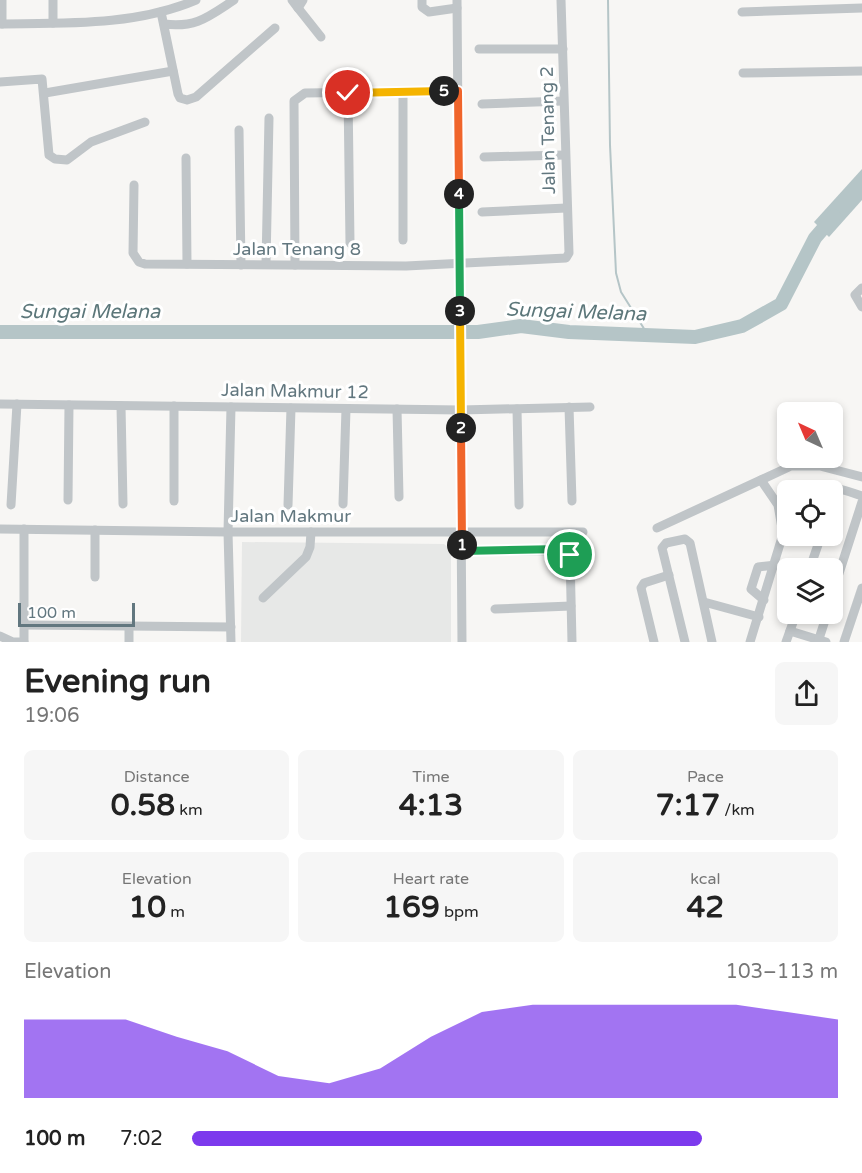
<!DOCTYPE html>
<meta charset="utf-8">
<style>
body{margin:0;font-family:"Varela Round",sans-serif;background:#f6f6f6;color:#222;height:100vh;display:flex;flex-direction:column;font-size:22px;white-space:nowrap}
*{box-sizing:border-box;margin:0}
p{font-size:20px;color:#767676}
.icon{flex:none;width:33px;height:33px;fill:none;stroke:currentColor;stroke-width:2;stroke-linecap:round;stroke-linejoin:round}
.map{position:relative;height:642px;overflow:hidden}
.drawer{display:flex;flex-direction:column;background:#fff;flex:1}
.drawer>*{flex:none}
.needle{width:39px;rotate:316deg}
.buttons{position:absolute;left:777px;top:402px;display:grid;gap:12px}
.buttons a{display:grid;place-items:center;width:66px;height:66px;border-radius:9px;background:#fff;box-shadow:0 3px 9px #0003;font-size:30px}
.scale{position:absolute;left:18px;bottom:15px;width:117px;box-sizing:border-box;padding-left:6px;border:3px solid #62777f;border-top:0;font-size:16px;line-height:21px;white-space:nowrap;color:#62777f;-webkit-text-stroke:4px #fff;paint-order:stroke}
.pin{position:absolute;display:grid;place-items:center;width:51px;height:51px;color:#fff;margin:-26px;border:3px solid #fff;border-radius:50%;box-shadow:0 2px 6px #0007}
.km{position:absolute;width:30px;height:30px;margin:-15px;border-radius:50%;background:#222;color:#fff;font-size:16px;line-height:30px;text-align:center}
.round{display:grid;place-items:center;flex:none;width:63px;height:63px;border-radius:9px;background:#f6f6f6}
.overview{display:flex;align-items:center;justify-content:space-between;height:102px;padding:0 24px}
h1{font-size:33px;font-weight:700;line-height:45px}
.figures{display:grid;grid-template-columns:repeat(3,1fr);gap:9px;height:102px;padding:6px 24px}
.figures div{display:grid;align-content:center;border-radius:9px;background:#f6f6f6;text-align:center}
.figures b{font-size:30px;font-weight:700}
.figures small{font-size:16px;font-weight:400}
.figures p{font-size:16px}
.chart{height:168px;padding:12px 24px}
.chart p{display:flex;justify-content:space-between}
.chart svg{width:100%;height:108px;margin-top:6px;fill:#7c3aed;opacity:.7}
ul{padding:0 24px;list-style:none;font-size:20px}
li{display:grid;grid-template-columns:96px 72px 1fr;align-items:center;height:45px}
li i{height:15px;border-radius:8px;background:#7c3aed}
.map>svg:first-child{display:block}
.built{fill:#e7e8e7}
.water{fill:#b5c5c7}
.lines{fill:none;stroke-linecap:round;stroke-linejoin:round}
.stream{stroke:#b5c5c7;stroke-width:2}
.river{stroke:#b5c5c7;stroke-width:14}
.minor{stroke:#c0c5c8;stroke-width:9}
.split-1-casing{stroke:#fff;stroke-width:12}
.split-2-casing{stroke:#fff;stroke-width:12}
.split-3-casing{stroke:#fff;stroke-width:12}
.split-4-casing{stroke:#fff;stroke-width:12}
.split-5-casing{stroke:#fff;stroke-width:12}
.split-6-casing{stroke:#fff;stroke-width:12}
.split-1{stroke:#22a559;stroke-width:8}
.split-2{stroke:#f0652b;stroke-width:8}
.split-3{stroke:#f5b400;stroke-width:8}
.split-4{stroke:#22a559;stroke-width:8}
.split-5{stroke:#f0652b;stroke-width:8}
.split-6{stroke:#f5b400;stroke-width:8}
.labels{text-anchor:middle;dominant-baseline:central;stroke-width:6;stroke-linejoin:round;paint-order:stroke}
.street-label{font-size:18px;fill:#62777f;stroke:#fff}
.water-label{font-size:20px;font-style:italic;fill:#5c777a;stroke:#fff}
</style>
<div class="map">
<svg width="862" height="642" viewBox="0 0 862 642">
<rect width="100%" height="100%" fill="#f7f6f4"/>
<!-- built -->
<polygon class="built" points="242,542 444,544 451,550 451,642 241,642"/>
<!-- water -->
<polygon class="water" points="862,169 862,200 829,237 814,222"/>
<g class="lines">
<!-- stream -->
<polyline class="stream" points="608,0 610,145 616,273 621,292 648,335"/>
<!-- river -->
<polyline class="river" points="0,332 478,332 521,326 569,332 695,337 742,326 781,304 815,238 834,216"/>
<!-- minor -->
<g class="minor">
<polyline points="2,0 2,24"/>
<polyline points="53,0 53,23"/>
<polyline points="292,0 298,8 303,0"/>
<polyline points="422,0 422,7 429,12 457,8"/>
<polyline points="457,0 462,642"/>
<polyline points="298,8 321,37"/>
<polyline points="161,12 178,94 180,98 187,100 196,97 275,28"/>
<polyline points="742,12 862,8"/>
<path d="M0 24C65 23 135 26 196 0"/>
<path d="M164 24C196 28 208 17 234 0"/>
<polyline points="479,49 563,49"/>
<polyline points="743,73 862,71"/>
<polyline points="0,82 42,79 49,155 55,159 67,160 91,142 145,122"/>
<polyline points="403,92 403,240"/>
<polyline points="45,93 173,71"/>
<polyline points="348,93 350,243"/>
<polyline points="482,104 563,101"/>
<polyline points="239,130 241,265"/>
<polyline points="484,157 565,155"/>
<polyline points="186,158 187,264"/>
<polyline points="134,185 133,253 139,262 145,264 406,266 566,258 569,253 561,0"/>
<polyline points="482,212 566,208"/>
<polyline points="266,264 269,118"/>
<polyline points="295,265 294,101 305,93 458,91"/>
<polyline points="862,288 855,295 862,307"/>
<polyline points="0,404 461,410 590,407"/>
<polyline points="121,406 123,504"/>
<polyline points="174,406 174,501"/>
<polyline points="569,407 572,501"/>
<polyline points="397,409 399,497"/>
<polyline points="517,409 519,505"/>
<path d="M800 490C817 479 844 490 862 496"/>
<polyline points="68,500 69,405"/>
<polyline points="343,504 346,409"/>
<polyline points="11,505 17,404"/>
<polyline points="288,505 291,408"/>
<polyline points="657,528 791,466 820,466 862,477"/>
<polyline points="0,529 228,532 583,532"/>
<polyline points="462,551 566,551 570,555 572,642"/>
<polyline points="810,568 821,536"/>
<polyline points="95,577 95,530"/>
<polyline points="832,595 862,502"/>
<polyline points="263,598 306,557 310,547 311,532"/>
<polyline points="764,600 751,589 758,567 776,565"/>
<polyline points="704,602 759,617"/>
<polyline points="495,609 571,606"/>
<polyline points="24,625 231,627"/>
<polyline points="129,627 129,642"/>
<polyline points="790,631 826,642"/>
<polyline points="0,636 13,642 24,642"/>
<polyline points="24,642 24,529"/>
<polyline points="231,642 228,532 231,407"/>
<polyline points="654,642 641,588 644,583 669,575"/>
<polyline points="685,642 662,548 666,543 685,539 690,543 712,642"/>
<polyline points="750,642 783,534 778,505 761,480"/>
<polyline points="786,642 796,614"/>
<polyline points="818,642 827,614"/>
<polyline points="844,642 862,588"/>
</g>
</g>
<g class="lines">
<defs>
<polyline id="split-1" points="462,545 462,551 562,549 570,555"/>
<polyline id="split-2" points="461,428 462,545"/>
<polyline id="split-3" points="460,311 461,428"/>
<polyline id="split-4" points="459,194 460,311"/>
<polyline id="split-5" points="444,91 458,91 459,194"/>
<polyline id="split-6" points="348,93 444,91"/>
</defs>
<!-- split-1 casing -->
<use href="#split-1" class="split-1-casing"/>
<!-- split-2 casing -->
<use href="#split-2" class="split-2-casing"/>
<!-- split-3 casing -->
<use href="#split-3" class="split-3-casing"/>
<!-- split-4 casing -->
<use href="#split-4" class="split-4-casing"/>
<!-- split-5 casing -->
<use href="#split-5" class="split-5-casing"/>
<!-- split-6 casing -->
<use href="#split-6" class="split-6-casing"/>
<!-- split-1 -->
<use href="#split-1" class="split-1"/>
<!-- split-2 -->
<use href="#split-2" class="split-2"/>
<!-- split-3 -->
<use href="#split-3" class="split-3"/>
<!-- split-4 -->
<use href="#split-4" class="split-4"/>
<!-- split-5 -->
<use href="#split-5" class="split-5"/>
<!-- split-6 -->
<use href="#split-6" class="split-6"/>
</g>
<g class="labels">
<!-- street labels -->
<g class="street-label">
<text transform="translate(548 130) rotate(-91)">Jalan Tenang 2</text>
<text x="297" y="249">Jalan Tenang 8</text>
<text transform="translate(295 391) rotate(1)">Jalan Makmur 12</text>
<text x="291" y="516">Jalan Makmur</text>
</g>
<!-- water labels -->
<g class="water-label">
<text x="90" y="312">Sungai Melana</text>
<text transform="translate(576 312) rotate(2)">Sungai Melana</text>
</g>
</g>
</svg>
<div class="buttons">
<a><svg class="needle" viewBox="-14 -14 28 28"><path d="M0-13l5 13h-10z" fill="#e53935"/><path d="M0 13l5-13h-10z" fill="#767676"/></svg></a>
<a><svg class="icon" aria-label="locate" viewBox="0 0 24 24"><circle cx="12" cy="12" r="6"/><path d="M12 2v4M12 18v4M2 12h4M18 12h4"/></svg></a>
<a><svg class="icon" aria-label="layers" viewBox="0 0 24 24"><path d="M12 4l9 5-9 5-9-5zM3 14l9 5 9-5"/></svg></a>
</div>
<div class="scale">100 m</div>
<div class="pin" style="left:570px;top:555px;background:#1e9e55"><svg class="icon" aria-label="arrive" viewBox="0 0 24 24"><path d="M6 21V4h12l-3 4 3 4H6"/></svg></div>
<div class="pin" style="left:348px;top:93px;background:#d93025"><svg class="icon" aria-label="check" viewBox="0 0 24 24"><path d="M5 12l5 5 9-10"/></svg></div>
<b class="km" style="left:462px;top:545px">1</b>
<b class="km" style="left:461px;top:428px">2</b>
<b class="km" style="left:460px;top:311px">3</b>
<b class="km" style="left:459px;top:194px">4</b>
<b class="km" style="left:444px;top:91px">5</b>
</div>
<section class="drawer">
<div class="overview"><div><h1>Evening run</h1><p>19:06</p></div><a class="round"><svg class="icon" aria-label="share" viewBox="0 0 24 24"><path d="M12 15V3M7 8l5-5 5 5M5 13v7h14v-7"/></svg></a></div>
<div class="figures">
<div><p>Distance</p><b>0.58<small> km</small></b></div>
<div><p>Time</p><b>4:13</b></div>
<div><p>Pace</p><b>7:17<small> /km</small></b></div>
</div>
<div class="figures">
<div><p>Elevation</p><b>10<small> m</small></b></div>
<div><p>Heart rate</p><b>169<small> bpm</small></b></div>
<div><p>kcal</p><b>42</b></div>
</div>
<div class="chart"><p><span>Elevation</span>103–113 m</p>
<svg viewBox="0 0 160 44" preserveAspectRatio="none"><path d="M0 44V12L10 12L20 12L30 19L40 25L50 35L60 38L70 32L80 19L90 9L100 6L110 6L120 6L130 6L140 6L150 9L160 12V44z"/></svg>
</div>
<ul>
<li><b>100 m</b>7:02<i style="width:79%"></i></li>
</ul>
</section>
